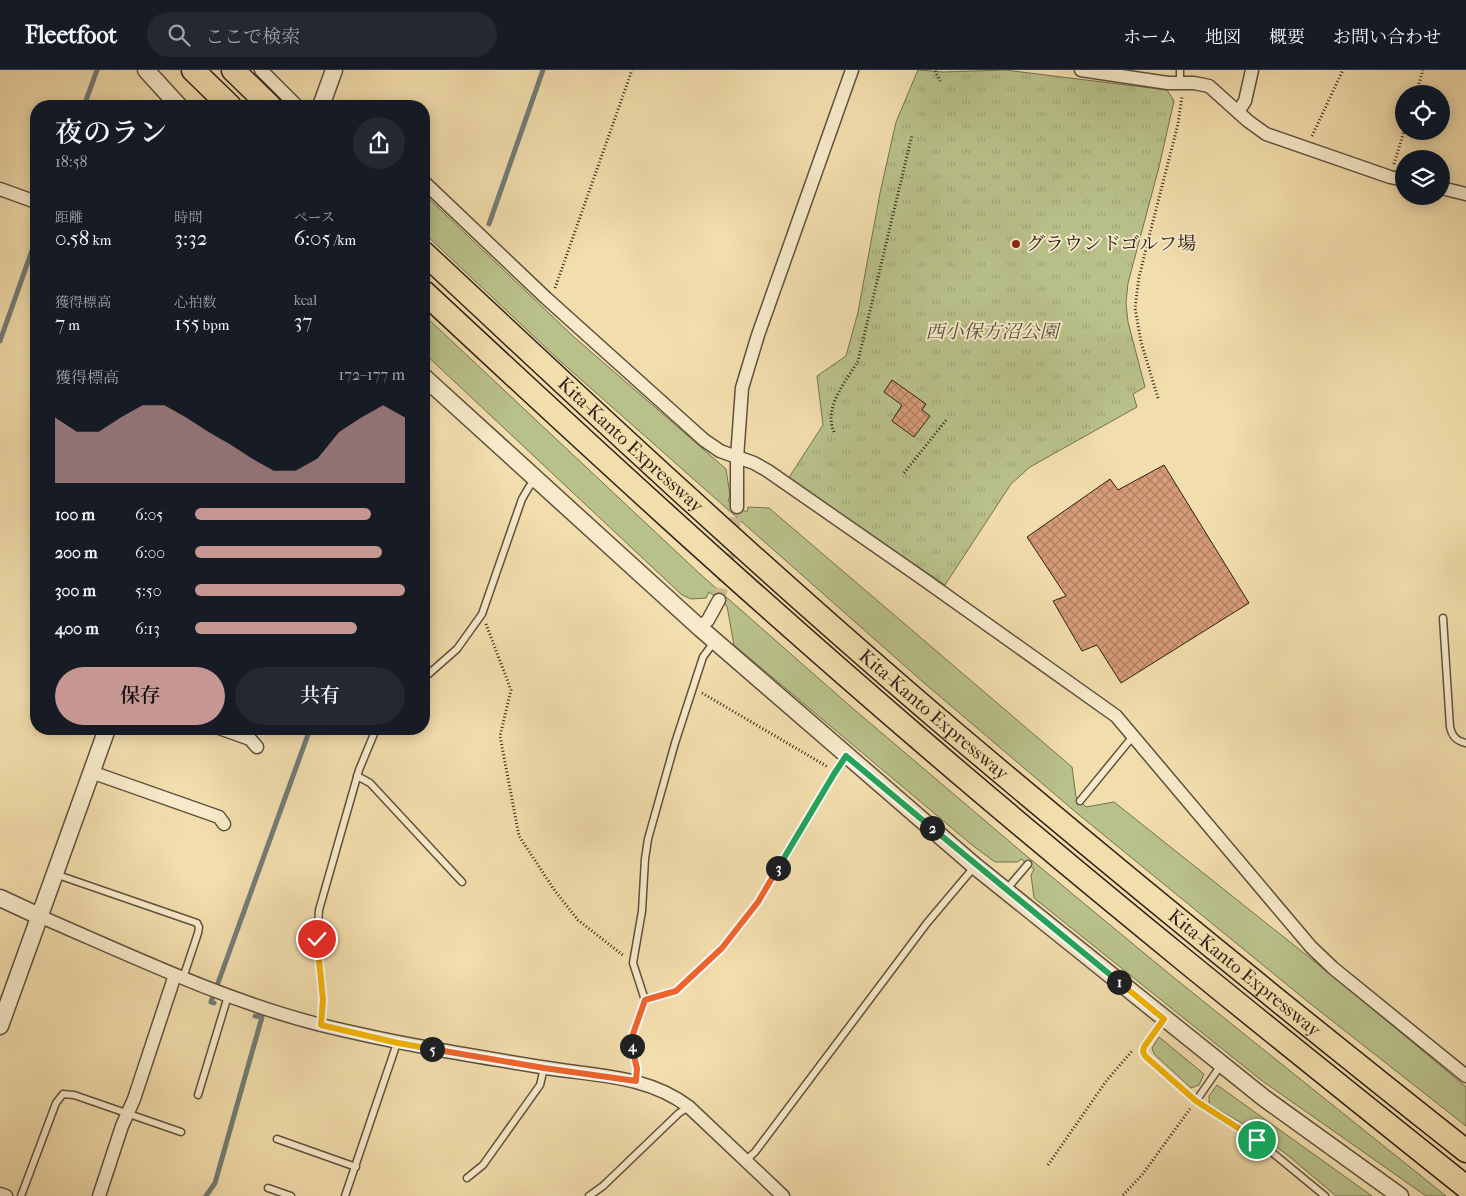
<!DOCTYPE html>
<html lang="ja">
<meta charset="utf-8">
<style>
body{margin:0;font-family:"IM FELL French Canon","Noto Serif JP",serif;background:#242831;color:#f1f3f6;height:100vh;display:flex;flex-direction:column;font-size:19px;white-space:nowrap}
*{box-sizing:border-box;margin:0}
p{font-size:16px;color:#9ea1a6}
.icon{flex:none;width:28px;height:28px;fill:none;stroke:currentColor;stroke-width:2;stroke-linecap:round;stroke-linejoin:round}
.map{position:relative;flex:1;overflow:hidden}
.details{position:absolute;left:30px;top:30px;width:400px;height:635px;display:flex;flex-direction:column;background:#171b24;border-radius:20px;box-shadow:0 2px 12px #0003}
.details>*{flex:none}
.fabs{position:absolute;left:1395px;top:15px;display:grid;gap:10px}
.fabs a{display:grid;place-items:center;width:55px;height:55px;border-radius:50%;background:#171b24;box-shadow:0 2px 12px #0003;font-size:25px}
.pin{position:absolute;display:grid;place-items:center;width:42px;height:42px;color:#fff;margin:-21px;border:2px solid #fff;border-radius:50%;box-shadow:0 1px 5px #0007}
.km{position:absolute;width:25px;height:25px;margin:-12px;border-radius:50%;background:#222;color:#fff;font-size:14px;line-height:25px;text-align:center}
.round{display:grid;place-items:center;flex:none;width:52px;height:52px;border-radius:26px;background:#242831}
.overview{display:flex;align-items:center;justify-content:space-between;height:85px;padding:0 25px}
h1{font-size:28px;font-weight:600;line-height:38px}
.metrics{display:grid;grid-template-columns:repeat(3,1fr);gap:8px;height:85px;padding:5px 25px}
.metrics div{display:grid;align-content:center}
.metrics b{font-size:21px;font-weight:600}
.metrics small{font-size:14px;font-weight:400}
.metrics p{font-size:14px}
.chart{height:140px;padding:10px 25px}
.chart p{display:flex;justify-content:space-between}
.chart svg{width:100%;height:90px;margin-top:5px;fill:#c59692;opacity:.7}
.cta{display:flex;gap:10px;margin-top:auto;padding:10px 25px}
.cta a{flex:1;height:58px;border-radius:30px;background:#c59692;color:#111;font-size:20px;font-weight:600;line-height:58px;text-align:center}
.cta a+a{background:#242831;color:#f1f3f6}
ul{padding:0 25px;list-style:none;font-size:16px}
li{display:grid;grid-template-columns:80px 60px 1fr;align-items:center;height:38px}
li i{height:12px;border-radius:6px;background:#c59692}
header{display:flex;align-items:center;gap:30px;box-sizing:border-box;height:70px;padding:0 25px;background:#171b24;border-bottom:1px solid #363941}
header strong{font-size:24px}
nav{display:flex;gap:28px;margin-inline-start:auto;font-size:18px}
.search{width:350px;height:45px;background:#242831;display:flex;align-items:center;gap:12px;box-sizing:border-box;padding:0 18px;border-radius:28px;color:#9ea1a6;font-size:19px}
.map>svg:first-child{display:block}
.grass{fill:#b9c18a;stroke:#737252}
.park{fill:url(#park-tufts);stroke:#737252}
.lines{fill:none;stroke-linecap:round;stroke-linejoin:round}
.stream{stroke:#737c77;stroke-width:5}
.building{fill:url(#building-cross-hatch);stroke:#2d2219}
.minor-tunnel{stroke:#cbb88f;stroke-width:12;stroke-dasharray:12 6;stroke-linecap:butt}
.service-casing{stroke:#5e513e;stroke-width:9}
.minor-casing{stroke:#5e513e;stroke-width:15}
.tertiary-casing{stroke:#5e513e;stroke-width:19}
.motorway-casing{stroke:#2d2219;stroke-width:25}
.path{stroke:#2d2219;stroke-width:3;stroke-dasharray:1 2.5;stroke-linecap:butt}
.service{stroke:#f7e9c9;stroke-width:6}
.minor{stroke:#f7e9c9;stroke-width:12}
.tertiary{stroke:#f7e9c9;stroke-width:16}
.motorway{stroke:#f2ddac;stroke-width:22}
.split-1-casing{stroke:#fff;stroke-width:10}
.split-2-casing{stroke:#fff;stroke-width:10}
.split-3-casing{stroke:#fff;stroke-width:10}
.split-4-casing{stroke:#fff;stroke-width:10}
.split-5-casing{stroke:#fff;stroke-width:10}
.split-6-casing{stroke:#fff;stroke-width:10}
.split-1{stroke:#f5b400;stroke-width:6}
.split-2{stroke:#22a559;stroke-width:6}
.split-3{stroke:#22a559;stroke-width:6}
.split-4{stroke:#f0652b;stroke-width:6}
.split-5{stroke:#f0652b;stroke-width:6}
.split-6{stroke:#f5b400;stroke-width:6}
.poi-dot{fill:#8f2418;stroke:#f7e9c9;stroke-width:2}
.labels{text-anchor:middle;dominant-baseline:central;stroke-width:4;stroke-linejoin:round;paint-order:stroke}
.poi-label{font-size:19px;fill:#2d2219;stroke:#f7e9c9;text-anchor:start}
.park-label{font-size:19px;font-style:italic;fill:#57523b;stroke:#f7e9c9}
.street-label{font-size:19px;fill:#2d2219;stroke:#f7e9c9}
</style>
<header>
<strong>Fleetfoot</strong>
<div class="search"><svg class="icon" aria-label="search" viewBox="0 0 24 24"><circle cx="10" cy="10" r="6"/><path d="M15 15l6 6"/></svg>ここで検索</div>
<nav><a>ホーム</a><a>地図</a><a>概要</a><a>お問い合わせ</a></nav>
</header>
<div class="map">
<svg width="1466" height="1126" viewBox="0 0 1466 1126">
<defs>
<pattern id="park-tufts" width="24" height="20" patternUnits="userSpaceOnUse" patternTransform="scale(1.25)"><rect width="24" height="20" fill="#b9c18a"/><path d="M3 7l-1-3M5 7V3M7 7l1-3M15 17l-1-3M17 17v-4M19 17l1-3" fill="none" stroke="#9fa676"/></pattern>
<pattern id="building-cross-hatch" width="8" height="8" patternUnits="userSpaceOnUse" patternTransform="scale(1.25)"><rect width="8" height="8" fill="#d79c77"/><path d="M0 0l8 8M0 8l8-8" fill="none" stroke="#af7f61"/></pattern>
</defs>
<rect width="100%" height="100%" fill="#f2ddac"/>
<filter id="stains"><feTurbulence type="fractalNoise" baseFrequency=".004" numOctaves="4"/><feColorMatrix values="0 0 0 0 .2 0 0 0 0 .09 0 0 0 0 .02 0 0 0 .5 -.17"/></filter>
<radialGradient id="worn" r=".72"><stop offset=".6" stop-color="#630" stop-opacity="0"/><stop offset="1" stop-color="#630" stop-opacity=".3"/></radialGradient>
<!-- grass -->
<g class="grass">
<polygon points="424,124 574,267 726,399 730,425 728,431 747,442 748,437 769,438 1072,697 1076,727 1086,737 1114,732 1339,911 1466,1017 1466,1056 1307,931 1078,744 923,612 560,291 424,163"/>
<polygon points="424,245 700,504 850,636 1023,783 1173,907 1446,1126 1426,1126 1261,1010 1034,828 1031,805 1034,799 1021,789 1018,792 995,792 972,775 734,575 727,536 709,522 706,528 691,529 682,525 424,283"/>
<polygon points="1159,967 1204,1004 1199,1015 1191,1018 1154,984 1152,978"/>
<polygon points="1217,1015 1372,1126 1336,1126 1290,1087 1255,1061 1209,1034 1209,1026"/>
</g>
<!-- park -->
<polygon class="park" points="918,0 943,2 1005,0 1167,20 1174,31 1159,97 1128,213 1126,233 1128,252 1145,317 1133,324 1137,337 1030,397 1011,414 945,515 788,409 823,355 817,306 846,286 858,242 880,123 896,52"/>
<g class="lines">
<!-- stream -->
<g class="stream">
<polyline points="84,36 97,0"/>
<polyline points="489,154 543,0"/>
<polyline points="0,271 36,169"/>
<polyline points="218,913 310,659"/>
<polyline points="212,929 211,932 214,933"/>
<polyline points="206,1126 215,1113 262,947 255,946"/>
</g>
</g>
<!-- building -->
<g class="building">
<polygon points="892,310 926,334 922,340 930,346 914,367 892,351 902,335 884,322"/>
<polygon points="1164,395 1249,533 1121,613 1097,575 1082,581 1053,531 1066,526 1027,467 1110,409 1118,420"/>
</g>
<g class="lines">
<!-- minor-tunnel -->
<polyline class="minor-tunnel" points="719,530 728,492 737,437"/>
<defs>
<g id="service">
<polyline points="1180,0 1180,13"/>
<path d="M1443 548 1450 657C1452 666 1456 671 1466 673"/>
<polyline points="424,608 457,579 482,544 522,429 529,417 535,410"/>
<polyline points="357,706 370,713 462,812"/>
<polyline points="1080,731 1134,665"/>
<polyline points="55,804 197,853 199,857 198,863 183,908"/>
<polyline points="1006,820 1028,794"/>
<polyline points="645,930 676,921 722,878 758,832 834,704 847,686"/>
<polyline points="1164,949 1144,977 1143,982 1145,986 1196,1031 1257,1070 1325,1126"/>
<polyline points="321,955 323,930 317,869 319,840 359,700 376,659"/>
<polyline points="636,1011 637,999 632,979 633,964 645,930 633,893 642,841 645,789 648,769 675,673 703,587 714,572"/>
<polyline points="198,1025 228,926"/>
<polyline points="1196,1031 1221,995"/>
<polyline points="277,1069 356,1097"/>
<polyline points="745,1091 755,1082 927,853 975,796"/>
<polyline points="467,1108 483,1095 540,1015 544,998"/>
<polyline points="268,1118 291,1126"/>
<polyline points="21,1126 56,1033 63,1024 74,1025 181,1062"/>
<polyline points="345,1126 397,973"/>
<polyline points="589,1126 603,1116 679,1043 689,1037"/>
</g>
<g id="minor">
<polyline points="261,0 297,36"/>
<polyline points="1081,0 1168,13 1194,13 1209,16 1248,51 1266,64 1390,107 1404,110"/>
<polyline points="1238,42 1245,31 1252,0"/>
<polyline points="424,112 546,228 704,370 720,381 754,393 768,401 919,506 1116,646 1311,877 1333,898 1466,1006"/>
<polyline points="1441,118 1466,124"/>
<polyline points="0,119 36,132"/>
<polyline points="737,437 737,388 742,318 758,265 852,0"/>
<polyline points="700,558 708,550 719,530"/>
<polyline points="222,659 250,669 257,677"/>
<polyline points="91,702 219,747 224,754"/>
<path d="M39 846C132 886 223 930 321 955 394 973 467 985 541 997 592 1006 646 1004 689 1037L783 1126"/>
<polyline points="0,1124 6,1126"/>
<polyline points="99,1126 122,1056 134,1029 175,905"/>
</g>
<g id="tertiary">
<polyline points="146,0 179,36"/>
<polyline points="321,36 334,0"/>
<polyline points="424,307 700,558 975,796 1264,1028 1400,1126"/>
<polyline points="0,828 39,846"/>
<polyline points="0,956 107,659"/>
</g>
<g id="motorway">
<polyline points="193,0 230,36"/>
<polyline points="233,0 270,36"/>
<path id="s1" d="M424 183C597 345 771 507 952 661 1121 804 1293 944 1466 1081"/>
<path d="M424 222C586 373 748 522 916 666 1096 821 1281 969 1466 1117"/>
</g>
</defs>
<!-- service casing -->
<use href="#service" class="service-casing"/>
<!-- minor casing -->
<use href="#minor" class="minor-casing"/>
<!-- tertiary casing -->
<use href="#tertiary" class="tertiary-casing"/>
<!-- motorway casing -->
<use href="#motorway" class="motorway-casing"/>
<!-- path -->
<g class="path">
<polyline points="935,1 940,11"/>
<polyline points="1416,24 1423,0"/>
<polyline points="1312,66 1343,0"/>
<polyline points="1394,94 1404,61"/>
<polyline points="555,218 632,0"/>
<polyline points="1158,328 1141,272 1135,238 1139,207 1149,167 1178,54 1182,26"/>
<path d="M834 362C823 337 846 312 858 291L912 65"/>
<polyline points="904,403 947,349"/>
<polyline points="486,554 511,620 500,666 519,766 555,821 578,850 624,886"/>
<polyline points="702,623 828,697"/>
<polyline points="1048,1095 1107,1010 1132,981"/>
<polyline points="1123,1125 1142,1105 1190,1039"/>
</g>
<!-- service -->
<use href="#service" class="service"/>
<!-- minor -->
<use href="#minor" class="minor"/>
<!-- tertiary -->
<use href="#tertiary" class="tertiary"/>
<!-- motorway -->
<use href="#motorway" class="motorway"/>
</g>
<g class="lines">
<defs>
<polyline id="split-1" points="1119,912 1164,949 1144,977 1143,982 1145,986 1196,1031 1257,1070"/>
<polyline id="split-2" points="932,758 1119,912"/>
<polyline id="split-3" points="778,798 834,704 846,686 932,758"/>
<polyline id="split-4" points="632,976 633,964 645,930 676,921 722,878 758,832 778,798"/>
<polyline id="split-5" points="432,979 544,998 636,1011 637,999 632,976"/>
<polyline id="split-6" points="317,869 323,930 321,955 398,973 432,979"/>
</defs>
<!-- split-1 casing -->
<use href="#split-1" class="split-1-casing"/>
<!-- split-2 casing -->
<use href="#split-2" class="split-2-casing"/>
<!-- split-3 casing -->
<use href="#split-3" class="split-3-casing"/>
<!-- split-4 casing -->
<use href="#split-4" class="split-4-casing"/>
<!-- split-5 casing -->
<use href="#split-5" class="split-5-casing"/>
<!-- split-6 casing -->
<use href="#split-6" class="split-6-casing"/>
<!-- split-1 -->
<use href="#split-1" class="split-1"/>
<!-- split-2 -->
<use href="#split-2" class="split-2"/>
<!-- split-3 -->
<use href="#split-3" class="split-3"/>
<!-- split-4 -->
<use href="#split-4" class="split-4"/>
<!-- split-5 -->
<use href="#split-5" class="split-5"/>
<!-- split-6 -->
<use href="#split-6" class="split-6"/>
</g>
<!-- markers -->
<circle class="poi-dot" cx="1016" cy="174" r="5"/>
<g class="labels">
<!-- poi labels -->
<g class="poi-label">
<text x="1026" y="174">グラウンドゴルフ場</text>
</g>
<!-- park labels -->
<g class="park-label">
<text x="992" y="262">西小保方沼公園</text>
</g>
<!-- street labels -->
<g class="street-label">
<text stroke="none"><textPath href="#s1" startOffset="282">Kita-Kanto Expressway</textPath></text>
<text stroke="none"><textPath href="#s1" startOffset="688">Kita-Kanto Expressway</textPath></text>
<text stroke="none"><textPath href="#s1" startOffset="1092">Kita-Kanto Expressway</textPath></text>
</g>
</g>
<rect width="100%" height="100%" filter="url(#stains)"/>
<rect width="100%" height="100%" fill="url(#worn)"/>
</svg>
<div class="fabs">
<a><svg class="icon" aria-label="locate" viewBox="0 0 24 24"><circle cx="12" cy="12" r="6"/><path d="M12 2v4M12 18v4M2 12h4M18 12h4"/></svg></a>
<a><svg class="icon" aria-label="layers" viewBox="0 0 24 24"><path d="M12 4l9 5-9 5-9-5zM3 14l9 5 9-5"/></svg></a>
</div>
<div class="pin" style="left:1257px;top:1070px;background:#1e9e55"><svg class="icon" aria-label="arrive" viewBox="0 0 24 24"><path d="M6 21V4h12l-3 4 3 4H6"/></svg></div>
<div class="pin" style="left:317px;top:869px;background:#d93025"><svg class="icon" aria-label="check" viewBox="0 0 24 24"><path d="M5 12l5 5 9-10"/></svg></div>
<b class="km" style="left:1119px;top:912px">1</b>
<b class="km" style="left:932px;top:758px">2</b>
<b class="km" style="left:778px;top:798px">3</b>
<b class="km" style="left:632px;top:976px">4</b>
<b class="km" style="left:432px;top:979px">5</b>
<section class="details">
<div class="overview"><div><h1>夜のラン</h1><p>18:58</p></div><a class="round"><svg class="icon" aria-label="share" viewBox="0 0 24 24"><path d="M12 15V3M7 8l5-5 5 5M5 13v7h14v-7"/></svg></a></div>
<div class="metrics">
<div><p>距離</p><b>0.58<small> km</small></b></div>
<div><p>時間</p><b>3:32</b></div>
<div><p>ペース</p><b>6:05<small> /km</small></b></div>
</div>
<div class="metrics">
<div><p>獲得標高</p><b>7<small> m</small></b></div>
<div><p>心拍数</p><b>155<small> bpm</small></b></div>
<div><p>kcal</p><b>37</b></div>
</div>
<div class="chart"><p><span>獲得標高</span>172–177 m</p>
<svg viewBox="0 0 160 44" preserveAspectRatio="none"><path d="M0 44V12L10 19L20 19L30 12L40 6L50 6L60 12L70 19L80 25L90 32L100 38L110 38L120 32L130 19L140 12L150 6L160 12V44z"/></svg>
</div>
<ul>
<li><b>100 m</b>6:05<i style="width:84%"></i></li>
<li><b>200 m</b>6:00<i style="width:89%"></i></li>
<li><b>300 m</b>5:50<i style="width:100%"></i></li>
<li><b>400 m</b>6:13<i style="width:77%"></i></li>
</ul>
<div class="cta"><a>保存</a><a>共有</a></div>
</section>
</div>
